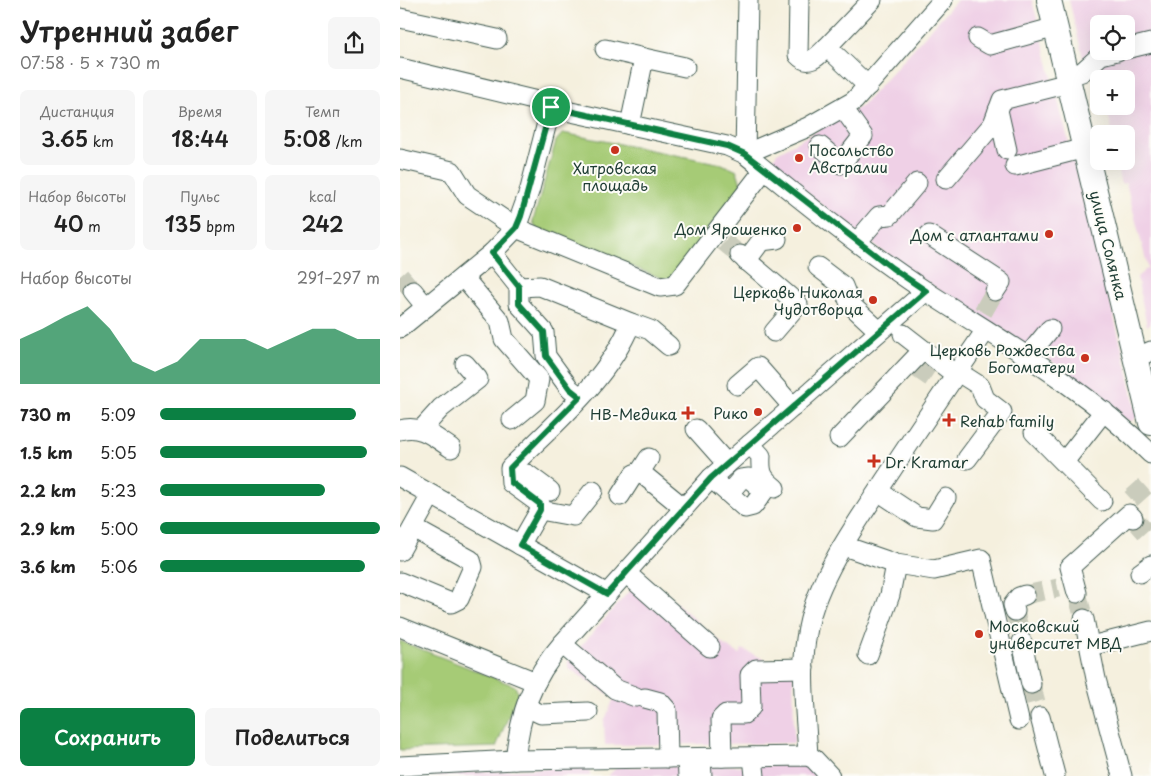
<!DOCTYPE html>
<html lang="ru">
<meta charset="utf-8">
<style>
body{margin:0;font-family:"Playpen Sans",sans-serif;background:#f6f6f6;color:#222;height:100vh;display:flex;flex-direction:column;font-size:19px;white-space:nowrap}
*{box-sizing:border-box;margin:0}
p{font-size:16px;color:#767676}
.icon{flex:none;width:28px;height:28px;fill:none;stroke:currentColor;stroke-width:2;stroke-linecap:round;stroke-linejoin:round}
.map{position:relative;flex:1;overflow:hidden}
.sheet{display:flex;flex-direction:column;background:#fff;width:400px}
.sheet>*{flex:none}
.buttons{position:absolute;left:690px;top:15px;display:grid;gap:10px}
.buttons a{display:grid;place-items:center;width:45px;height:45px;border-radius:8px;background:#fff;box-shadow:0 5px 20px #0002;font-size:25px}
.pin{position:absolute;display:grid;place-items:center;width:42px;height:42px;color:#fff;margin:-21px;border:2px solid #fff;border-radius:50%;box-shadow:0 1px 5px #0007}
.round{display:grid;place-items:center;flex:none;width:52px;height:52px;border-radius:8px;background:#f6f6f6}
.headline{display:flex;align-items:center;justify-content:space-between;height:85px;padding:0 20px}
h1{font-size:28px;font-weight:600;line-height:38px}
.figures{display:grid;grid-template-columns:repeat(3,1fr);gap:8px;height:85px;padding:5px 20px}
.figures div{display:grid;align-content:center;border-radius:8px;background:#f6f6f6;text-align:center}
.figures b{font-size:21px;font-weight:600}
.figures small{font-size:14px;font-weight:400}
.figures p{font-size:14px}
.chart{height:140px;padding:10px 20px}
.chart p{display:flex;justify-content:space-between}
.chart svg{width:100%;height:90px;margin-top:5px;fill:#0b8043;opacity:.7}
.cta{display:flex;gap:10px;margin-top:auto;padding:10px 20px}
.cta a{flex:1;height:58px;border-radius:8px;background:#0b8043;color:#fff;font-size:20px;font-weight:600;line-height:58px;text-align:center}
.cta a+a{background:#f6f6f6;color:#222}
ul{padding:0 20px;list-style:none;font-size:16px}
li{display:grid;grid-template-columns:80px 60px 1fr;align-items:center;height:38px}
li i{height:12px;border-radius:6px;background:#0b8043}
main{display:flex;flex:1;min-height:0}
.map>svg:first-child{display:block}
.built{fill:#efd0e6;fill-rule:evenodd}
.green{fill:#a6cb76;stroke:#628455}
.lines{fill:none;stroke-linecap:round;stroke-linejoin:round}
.minor-tunnel{stroke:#caccbc;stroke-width:19;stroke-dasharray:19 9;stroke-linecap:butt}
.minor-casing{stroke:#3f584e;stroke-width:21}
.major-casing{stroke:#3f584e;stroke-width:26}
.minor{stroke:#fff;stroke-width:19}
.major{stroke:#fff;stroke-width:24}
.route-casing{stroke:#fff;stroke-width:10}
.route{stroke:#0b8043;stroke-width:6}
.poi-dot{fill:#c8321e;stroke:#fdfcf7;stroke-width:2}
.labels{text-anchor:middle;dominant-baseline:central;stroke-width:4;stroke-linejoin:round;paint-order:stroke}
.poi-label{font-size:15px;fill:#1f3d34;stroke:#fdfcf7;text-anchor:end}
.street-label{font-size:15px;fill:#1f3d34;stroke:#fdfcf7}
</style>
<main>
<section class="sheet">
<div class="headline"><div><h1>Утренний забег</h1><p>07:58 · 5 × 730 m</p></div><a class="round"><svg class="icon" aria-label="share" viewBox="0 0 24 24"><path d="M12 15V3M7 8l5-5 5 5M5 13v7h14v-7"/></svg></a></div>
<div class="figures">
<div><p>Дистанция</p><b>3.65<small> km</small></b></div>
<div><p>Время</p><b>18:44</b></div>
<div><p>Темп</p><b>5:08<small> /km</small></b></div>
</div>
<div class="figures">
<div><p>Набор высоты</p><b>40<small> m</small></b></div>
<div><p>Пульс</p><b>135<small> bpm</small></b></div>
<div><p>kcal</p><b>242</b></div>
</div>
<div class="chart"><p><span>Набор высоты</span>291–297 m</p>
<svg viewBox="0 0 160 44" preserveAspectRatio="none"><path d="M0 44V22L10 17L20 11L30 6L40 17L50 33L60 38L70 33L80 22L90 22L100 22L110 27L120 22L130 17L140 17L150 22L160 22V44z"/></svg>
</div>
<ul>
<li><b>730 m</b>5:09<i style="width:89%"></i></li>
<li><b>1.5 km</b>5:05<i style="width:94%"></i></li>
<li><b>2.2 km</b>5:23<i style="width:75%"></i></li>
<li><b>2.9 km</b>5:00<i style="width:100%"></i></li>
<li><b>3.6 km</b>5:06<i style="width:93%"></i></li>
</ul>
<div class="cta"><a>Сохранить</a><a>Поделиться</a></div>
</section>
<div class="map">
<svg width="751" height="776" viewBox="0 0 751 776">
<rect width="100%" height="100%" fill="#fdfcf7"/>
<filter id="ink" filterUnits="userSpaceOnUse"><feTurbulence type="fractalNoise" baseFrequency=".02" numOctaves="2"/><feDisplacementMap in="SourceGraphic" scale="10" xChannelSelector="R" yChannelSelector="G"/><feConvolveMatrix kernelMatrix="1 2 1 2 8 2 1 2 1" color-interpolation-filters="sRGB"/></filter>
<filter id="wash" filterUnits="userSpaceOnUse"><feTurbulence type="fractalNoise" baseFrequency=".0096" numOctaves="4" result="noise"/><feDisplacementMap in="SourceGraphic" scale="20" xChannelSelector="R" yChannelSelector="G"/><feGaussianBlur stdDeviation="1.12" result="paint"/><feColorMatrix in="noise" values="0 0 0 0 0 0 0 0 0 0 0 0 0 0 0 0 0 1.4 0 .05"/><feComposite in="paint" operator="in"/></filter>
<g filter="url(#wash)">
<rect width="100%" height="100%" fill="#f5f0de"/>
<!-- built -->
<g class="built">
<polygon points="557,0 632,0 724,356 737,416 733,421 725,420 682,386 682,382 640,353 547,296 460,235 370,163 377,153 462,106"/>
<path d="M669 0H751V323L747 326 737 277 748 268 726 183 721 184 715 161H726V134H713L706 106H726V79L699 80 695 66 684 62ZM699 24H726V51H699Z"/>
<polygon points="244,574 324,645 340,654 342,649 368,661 393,661 394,743 205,745 204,722 214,698 168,668 168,661"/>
<polygon points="409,765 420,776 208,776 217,767"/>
<polygon points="185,766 189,769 190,776 0,776"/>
</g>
<!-- green -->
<g class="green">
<polygon points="163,133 322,164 337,171 341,184 340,189 269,281 136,229 133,221 156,141"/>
<polygon points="0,641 115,686 118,693 96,747 0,750"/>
</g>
</g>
<g filter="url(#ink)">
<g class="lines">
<!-- minor-tunnel -->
<g class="minor-tunnel">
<polyline points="324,242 340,255"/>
<polyline points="0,276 13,291"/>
<polyline points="583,312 595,291"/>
<polyline points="515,367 537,382"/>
<polyline points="731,499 751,481"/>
<polyline points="733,518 751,538"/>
<polyline points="677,593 684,619"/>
<polyline points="625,595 658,588"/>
<polyline points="615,611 622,642"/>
<polyline points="631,684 640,717"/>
</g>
<defs>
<g id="minor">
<path d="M399 0 398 55C409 67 418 56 427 47"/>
<polyline points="0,18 97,39"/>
<polyline points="578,38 590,45 656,27"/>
<polyline points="205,49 244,58 230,125"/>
<polyline points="726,49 751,43"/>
<polyline points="244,58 285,67"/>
<path d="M0 68 133 100 171 112 327 146 345 154C404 202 463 250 527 292 604 342 685 388 751 454"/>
<polyline points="668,76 682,72 701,55 717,51"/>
<polyline points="468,86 427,47 472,0"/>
<polyline points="598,110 607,150"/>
<polyline points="420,146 441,164 463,136 443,108"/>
<polyline points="345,154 408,127 454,101 543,0"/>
<polyline points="345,154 348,0"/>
<polyline points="0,159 52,171 67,195 116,228 260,287 275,285 364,170"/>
<polyline points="615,166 685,148"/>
<polyline points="546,179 593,124 602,100 669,83"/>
<polyline points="529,235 601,282 595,291"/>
<polyline points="457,242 479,216 490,215 517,183"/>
<polyline points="92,253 119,287 119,304 144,332 146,356 170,389 180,397"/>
<polyline points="340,255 398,304 374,332"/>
<polyline points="346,261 361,241 377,239"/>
<polyline points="418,267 443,286 450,304 479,331"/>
<polyline points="63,277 100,321 104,339 139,379 135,401 112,420"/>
<path d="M119 287 140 286 231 323C208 380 153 425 110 468L111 483 140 504V510L120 545"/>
<polyline points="13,291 26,307"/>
<polyline points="231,323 250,330 269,346"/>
<polyline points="0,328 92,253 116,228 130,189 151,107"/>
<polyline points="503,334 556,375"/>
<polyline points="628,356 650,329"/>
<polyline points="736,358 751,351"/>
<polyline points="558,372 580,386 585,399 602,412 567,459"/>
<polyline points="337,385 358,367 393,407"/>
<polyline points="22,429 41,408 78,379 65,364"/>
<polyline points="296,429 327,464"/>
<path d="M0 430C21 424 34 437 51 448"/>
<polyline points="634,432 702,501"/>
<polyline points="439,438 523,350"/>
<path d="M350 444 361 456C360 473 362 478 375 488"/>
<polyline points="249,458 240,472 284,508"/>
<polyline points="664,462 704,411"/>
<polyline points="111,475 127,474 150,491"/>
<polyline points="0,477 207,594"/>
<polyline points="311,478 345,508 353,506 364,491 349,478 341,479 329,493"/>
<polyline points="478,491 517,517 533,519 546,498"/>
<polyline points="220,496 234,474 240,472"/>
<polyline points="140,510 173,516 193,491"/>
<polyline points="444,546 496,564 534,570 581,559 619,720"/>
<polyline points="0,551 31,495"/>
<polyline points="226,573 310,647"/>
<polyline points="740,573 751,565"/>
<polyline points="0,582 51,603 59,599 73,567 71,560 13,528"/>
<polyline points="677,593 670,567 729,514 733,518"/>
<polyline points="615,611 613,605 619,597 625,595"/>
<polyline points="684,619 696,679 722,776"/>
<polyline points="0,627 136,682"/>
<polyline points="622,642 631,684"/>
<polyline points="162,644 215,689 236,697"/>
<polyline points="691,646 751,631"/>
<polyline points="468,655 490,595 496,564"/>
<polyline points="245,698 260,702 267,710 268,758"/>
<polyline points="126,707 141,714 188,712"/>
<polyline points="640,717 655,775"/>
<path d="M408 756C406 714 399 669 408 628 418 574 465 511 495 465 525 420 555 375 586 330"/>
<polyline points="322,757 321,719 326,714 344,714 351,707 350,675 356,669 404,668"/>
<polyline points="353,757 355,776"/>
<polyline points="287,758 288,776"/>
<polyline points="301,758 302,776"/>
<path d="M115 760C120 714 131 679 162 644L311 478 526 291"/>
<polyline points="0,766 115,760 408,756 414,759 430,776"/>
</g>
<polyline id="major" points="649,0 751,423"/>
</defs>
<!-- minor casing -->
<use href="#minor" class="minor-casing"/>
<!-- major casing -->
<use href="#major" class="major-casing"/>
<!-- minor -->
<use href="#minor" class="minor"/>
<!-- major -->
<use href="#major" class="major"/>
</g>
</g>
<g class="lines" filter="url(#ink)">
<defs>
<polygon id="route" points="151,107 327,146 345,154 492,268 526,291 311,478 207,594 120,545 140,510 140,504 111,482 110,468 180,397 170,389 146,356 144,332 119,304 119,287 92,253 116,228 121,216"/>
</defs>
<!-- route casing -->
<use href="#route" class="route-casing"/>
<!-- route -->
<use href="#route" class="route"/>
</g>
<!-- markers -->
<g class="poi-dot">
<circle cx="215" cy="150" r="5"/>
<circle cx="399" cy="158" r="5"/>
<circle cx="397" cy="228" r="5"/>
<circle cx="649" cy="234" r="5"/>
<circle cx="473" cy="300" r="5"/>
<circle cx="685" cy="358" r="5"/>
<circle cx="358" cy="412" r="5"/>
<path d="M285.5 405.5h5v5h5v5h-5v5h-5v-5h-5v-5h5z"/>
<path d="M546.5 412.5h5v5h5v5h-5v5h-5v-5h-5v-5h5z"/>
<path d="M471.5 453.5h5v5h5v5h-5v5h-5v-5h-5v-5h5z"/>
<circle cx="579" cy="634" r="5"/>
</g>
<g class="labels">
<!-- poi labels -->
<g class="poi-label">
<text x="409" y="149" text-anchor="start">Посольство<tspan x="409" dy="17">Австралии</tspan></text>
<text x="215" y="167" text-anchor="middle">Хитровская<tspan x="215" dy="17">площадь</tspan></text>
<text x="387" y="228">Дом Ярошенко</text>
<text x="639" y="234">Дом с атлантами</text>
<text x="463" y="291">Церковь Николая<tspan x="463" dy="17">Чудотворца</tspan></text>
<text x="675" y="349">Церковь Рождества<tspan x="675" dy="17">Богоматери</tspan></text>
<text x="348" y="412">Рико</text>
<text x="277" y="413">НВ-Медика</text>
<text x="560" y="420" text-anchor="start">Rehab family</text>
<text x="485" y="461" text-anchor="start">Dr. Kramar</text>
<text x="589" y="625" text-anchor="start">Московский<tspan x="589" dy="17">университет МВД</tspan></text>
</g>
<!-- street labels -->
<g class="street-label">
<text transform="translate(709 245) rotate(76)">улица Солянка</text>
</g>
</g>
</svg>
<div class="buttons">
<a><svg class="icon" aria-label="locate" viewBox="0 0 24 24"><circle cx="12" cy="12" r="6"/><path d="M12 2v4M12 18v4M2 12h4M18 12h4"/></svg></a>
<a>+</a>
<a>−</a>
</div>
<div class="pin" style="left:151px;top:107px;background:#1e9e55"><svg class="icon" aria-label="arrive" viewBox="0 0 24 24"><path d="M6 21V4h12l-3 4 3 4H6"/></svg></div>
</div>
</main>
